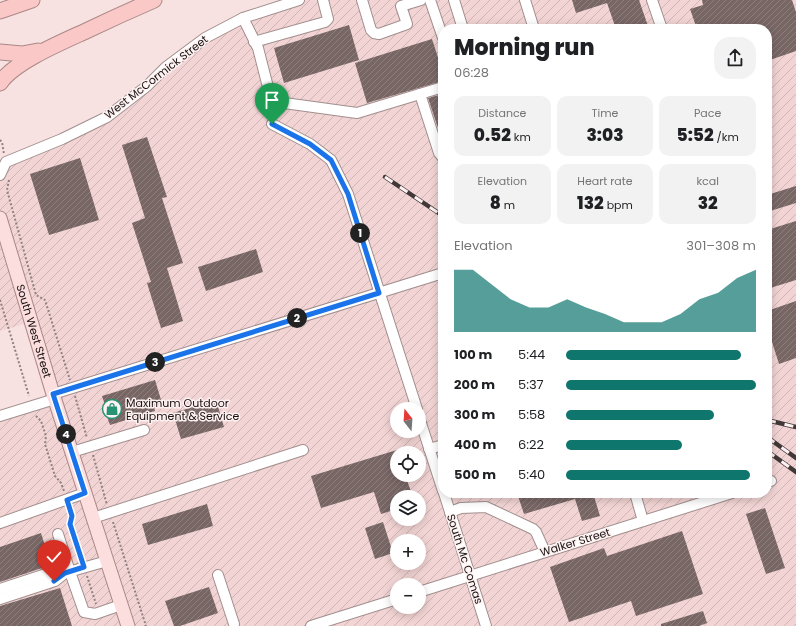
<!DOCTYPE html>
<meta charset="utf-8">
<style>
body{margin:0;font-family:Poppins,sans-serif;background:#f2f2f2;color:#202124;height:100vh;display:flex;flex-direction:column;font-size:15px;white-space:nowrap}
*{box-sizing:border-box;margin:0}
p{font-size:13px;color:#757577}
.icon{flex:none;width:22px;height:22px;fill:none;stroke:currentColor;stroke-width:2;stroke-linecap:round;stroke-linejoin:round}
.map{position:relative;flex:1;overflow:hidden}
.sheet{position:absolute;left:438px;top:24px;width:334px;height:474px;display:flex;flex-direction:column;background:#fff;border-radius:16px;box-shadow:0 2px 10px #0003}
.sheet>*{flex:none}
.needle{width:26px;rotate:343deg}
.fabs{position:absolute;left:390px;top:402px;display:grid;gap:8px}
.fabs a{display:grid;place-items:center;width:36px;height:36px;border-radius:50%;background:#fff;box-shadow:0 2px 10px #0003;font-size:20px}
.pin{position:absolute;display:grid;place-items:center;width:34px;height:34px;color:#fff;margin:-41px -17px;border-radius:50% 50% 50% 0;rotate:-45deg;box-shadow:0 0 4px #0007}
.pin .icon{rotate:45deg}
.km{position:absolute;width:20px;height:20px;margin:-10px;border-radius:50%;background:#222;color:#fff;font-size:11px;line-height:20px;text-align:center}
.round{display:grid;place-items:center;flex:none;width:42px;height:42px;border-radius:16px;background:#f2f2f2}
.head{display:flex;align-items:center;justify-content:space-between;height:68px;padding:0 16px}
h1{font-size:22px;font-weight:800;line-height:30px}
.stats{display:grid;grid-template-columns:repeat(3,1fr);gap:6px;height:68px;padding:4px 16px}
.stats div{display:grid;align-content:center;border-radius:10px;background:#f2f2f2;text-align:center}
.stats b{font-size:17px;font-weight:800}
.stats small{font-size:11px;font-weight:400}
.stats p{font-size:11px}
.chart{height:112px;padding:8px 16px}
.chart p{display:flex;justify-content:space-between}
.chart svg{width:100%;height:72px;margin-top:4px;fill:#0f766e;opacity:.7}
ul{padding:0 16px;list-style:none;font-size:13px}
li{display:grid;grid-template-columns:64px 48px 1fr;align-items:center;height:30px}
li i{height:10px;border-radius:5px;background:#0f766e}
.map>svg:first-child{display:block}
.industrial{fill:url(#industrial-furrows);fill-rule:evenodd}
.building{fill:url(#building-hatch)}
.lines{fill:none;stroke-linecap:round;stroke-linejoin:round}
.minor-casing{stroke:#a28f8e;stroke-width:12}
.major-casing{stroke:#aa8887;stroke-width:15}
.highway-casing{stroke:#aa8887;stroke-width:17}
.path{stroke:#908281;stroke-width:2;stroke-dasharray:2 2;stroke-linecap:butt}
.minor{stroke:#fff;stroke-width:10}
.major{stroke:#fbdedd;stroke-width:13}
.highway{stroke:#f9c8c7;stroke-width:15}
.rail-casing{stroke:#423838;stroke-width:4.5}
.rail{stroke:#fef1f1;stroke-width:3;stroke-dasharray:9;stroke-linecap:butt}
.route-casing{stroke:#fff;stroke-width:8}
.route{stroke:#1a73e8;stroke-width:5}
.labels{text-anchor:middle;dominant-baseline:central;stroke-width:3;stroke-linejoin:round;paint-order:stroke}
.street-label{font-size:11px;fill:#181111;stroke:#fef1f1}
.poi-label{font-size:11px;fill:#181111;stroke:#fef1f1;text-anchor:start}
</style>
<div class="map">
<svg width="796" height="626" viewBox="0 0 796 626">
<defs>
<pattern id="industrial-furrows" width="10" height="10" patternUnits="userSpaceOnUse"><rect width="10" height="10" fill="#f2d4d4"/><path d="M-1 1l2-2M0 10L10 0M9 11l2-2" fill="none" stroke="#cfb5b5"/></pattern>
<pattern id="building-hatch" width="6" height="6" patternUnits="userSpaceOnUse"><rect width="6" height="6" fill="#786665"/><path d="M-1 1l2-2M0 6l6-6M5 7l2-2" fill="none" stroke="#8c7f7e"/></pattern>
</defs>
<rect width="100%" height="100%" fill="#f7e2e1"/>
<!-- industrial -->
<path class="industrial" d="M302 0H796V626H0V411L53 394 31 322 0 331V175L3 166 107 117 243 18ZM443 29H767V493H443ZM397 409H419V431H397ZM397 453H419V475H397ZM397 497H419V519H397ZM397 541H419V563H397ZM397 585H419V607H397Z"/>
<!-- building -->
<g class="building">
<polygon points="572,0 639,0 649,29 616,29 607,3 576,13"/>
<polygon points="702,0 792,0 796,12 796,51 767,61 767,29 697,29 690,9 703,5"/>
<polygon points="349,25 359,60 284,83 274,48"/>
<polygon points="432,39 443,73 443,81 367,103 355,63"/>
<polygon points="443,94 443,143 428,98"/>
<polygon points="147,137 167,197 162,198 183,263 167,268 183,321 161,328 147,283 151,282 132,223 145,218 122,145"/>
<polygon points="80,158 99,220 49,235 30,174"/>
<polygon points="796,186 796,203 767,212 767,195"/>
<polygon points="796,221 796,280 767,289 767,230"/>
<polygon points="256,249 263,272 206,291 198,267"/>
<polygon points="796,301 796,358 779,364 767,326 767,311"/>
<polygon points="155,380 162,403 154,406 155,411 110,425 103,406 105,405 102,396"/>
<polygon points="216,400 224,427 181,439 173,413"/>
<polygon points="397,450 397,475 405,475 413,497 397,497 397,509 381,514 374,492 321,508 311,476"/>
<polygon points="517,493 593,493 600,516 582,521 575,499 524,514"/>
<polygon points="207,504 213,526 148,545 142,524"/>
<polygon points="765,508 785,568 766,574 746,514"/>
<polygon points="383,522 393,553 375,559 365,528"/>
<polygon points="682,531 703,594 636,616 631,601 569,622 550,567 604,548 607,556"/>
<polygon points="41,533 51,565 0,582 0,547"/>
<polygon points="209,587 218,613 180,626 174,626 165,601"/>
<polygon points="60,588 72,626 0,626 0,606"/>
<polygon points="703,611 707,623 699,626 661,626 661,624"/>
</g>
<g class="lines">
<defs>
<g id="minor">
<polyline points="362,0 371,30 374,33 379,34 407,24 401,6 421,0"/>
<polyline points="430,0 443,38"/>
<polyline points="454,0 463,29"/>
<polyline points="525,0 534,29"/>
<polyline points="652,0 662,29"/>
<polyline points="243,18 258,48 270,95 273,100 277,102 357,113 443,87"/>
<polyline points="254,42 325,22 328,19 323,0"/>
<polyline points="420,94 439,153 443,158"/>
<polyline points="272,124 310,144 331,160 348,194 417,409"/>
<polyline points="0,175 6,162 62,139 107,117 147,86 166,67 205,38 243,18 299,0"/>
<polyline points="53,394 443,273"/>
<polyline points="0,416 55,399"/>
<polyline points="419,417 443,491"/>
<polyline points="429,449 443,445"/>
<polyline points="72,452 144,430"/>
<polyline points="767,482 771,481"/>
<polyline points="444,493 486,626"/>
<polyline points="635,493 643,521"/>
<polyline points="450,512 461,508 486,507 533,529 536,532 545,552"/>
<polyline points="93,518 303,450"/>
<polyline points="0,523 85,493"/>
<polyline points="58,534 70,572 84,612 95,614 121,605"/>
<polyline points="218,575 234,624"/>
<polyline points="0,589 52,572 65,573 107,561"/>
<polyline points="419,592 732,493"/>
<polyline points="0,599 55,581 65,573"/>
<polyline points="311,626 397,599"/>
</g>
<g id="major">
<path id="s1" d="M0 218 53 394 128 626"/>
</g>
<g id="highway">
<polyline points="0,11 32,0"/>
<polyline points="0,52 22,54 38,51"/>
<path d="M0 83C14 62 62 42 86 31 109 20 131 10 154 0"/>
</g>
</defs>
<!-- minor casing -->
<use href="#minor" class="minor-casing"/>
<!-- major casing -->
<use href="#major" class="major-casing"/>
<!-- highway casing -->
<use href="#highway" class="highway-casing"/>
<!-- path -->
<g class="path">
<polyline points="0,140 2,142 4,154"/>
<polyline points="9,180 7,190 36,295 45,300 70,380"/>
<polyline points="0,300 29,396"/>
<polyline points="75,396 87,438"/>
<polyline points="36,416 41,421 46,436 45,444 55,476 61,483 64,491"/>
<polyline points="93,455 107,505"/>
<polyline points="70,509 72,516 70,524 81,558"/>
<polyline points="113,522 146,626"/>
<polyline points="87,576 96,604"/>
</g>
<!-- minor -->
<use href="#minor" class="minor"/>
<!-- major -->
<use href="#major" class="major"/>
<!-- highway -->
<use href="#highway" class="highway"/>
<defs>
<g id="rail">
<polyline points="385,177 443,216"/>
<polyline points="767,420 796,427"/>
<polyline points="767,437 796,458"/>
<polyline points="767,451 796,472"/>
</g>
</defs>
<!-- rail casing -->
<use href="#rail" class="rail-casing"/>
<!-- rail -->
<use href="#rail" class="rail"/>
</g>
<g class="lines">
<defs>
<polyline id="route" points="54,581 65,573 84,567 70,524 72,516 67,500 85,493 53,394 379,293 348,194 331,160 310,144 272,124"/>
</defs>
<!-- route casing -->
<use href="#route" class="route-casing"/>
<!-- route -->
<use href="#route" class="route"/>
</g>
<!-- icons -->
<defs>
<symbol id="shop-ring" viewBox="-11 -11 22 22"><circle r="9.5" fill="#fef1f1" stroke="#259475" stroke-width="1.5"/><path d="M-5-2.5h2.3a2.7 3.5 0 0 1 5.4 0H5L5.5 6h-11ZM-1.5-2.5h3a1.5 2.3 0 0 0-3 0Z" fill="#259475"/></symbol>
</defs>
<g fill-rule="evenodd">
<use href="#shop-ring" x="101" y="398" width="22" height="22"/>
</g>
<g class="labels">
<!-- street labels -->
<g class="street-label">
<text transform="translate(156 77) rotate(-38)">West McCormick Street</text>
<text stroke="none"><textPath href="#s1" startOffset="118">South West Street</textPath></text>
<text transform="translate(575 542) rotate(-17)">Walker Street</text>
<text transform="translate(465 559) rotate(72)">South Mc Comas</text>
</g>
<!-- poi labels -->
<g class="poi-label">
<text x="126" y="403">Maximum Outdoor<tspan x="126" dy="13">Equipment &amp; Service</tspan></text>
</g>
</g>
</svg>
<div class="fabs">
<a><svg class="needle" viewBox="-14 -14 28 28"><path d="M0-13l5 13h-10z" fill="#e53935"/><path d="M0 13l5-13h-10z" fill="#757577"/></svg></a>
<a><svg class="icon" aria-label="locate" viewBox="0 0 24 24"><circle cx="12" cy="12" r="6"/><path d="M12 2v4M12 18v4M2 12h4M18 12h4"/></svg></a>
<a><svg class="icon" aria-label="layers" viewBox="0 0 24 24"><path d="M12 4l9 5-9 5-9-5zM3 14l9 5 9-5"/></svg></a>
<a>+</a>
<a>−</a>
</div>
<div class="pin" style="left:272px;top:124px;background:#1e9e55"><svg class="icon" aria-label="arrive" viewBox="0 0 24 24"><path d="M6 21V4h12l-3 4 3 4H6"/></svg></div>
<div class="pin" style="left:54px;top:581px;background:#d93025"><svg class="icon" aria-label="check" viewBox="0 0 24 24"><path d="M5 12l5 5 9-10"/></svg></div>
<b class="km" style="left:360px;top:233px">1</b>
<b class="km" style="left:297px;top:318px">2</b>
<b class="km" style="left:155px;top:362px">3</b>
<b class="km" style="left:66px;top:434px">4</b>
<section class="sheet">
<div class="head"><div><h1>Morning run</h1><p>06:28</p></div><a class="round"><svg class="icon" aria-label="share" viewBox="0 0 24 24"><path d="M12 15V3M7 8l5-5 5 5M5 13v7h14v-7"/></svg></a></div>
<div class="stats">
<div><p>Distance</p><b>0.52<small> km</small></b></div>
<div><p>Time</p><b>3:03</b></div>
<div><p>Pace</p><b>5:52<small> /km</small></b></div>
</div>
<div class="stats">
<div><p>Elevation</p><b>8<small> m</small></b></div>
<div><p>Heart rate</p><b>132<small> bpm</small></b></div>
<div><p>kcal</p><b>32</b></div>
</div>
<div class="chart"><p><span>Elevation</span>301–308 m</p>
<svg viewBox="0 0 160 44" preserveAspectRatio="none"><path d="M0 44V6L10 6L20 15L30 24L40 29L50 29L60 24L70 29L80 33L90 38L100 38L110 38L120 33L130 24L140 20L150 11L160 6V44z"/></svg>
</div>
<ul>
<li><b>100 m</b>5:44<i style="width:92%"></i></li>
<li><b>200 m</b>5:37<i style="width:100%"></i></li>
<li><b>300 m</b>5:58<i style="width:78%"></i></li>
<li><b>400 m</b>6:22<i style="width:61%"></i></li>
<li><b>500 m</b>5:40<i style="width:97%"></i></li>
</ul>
</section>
</div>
